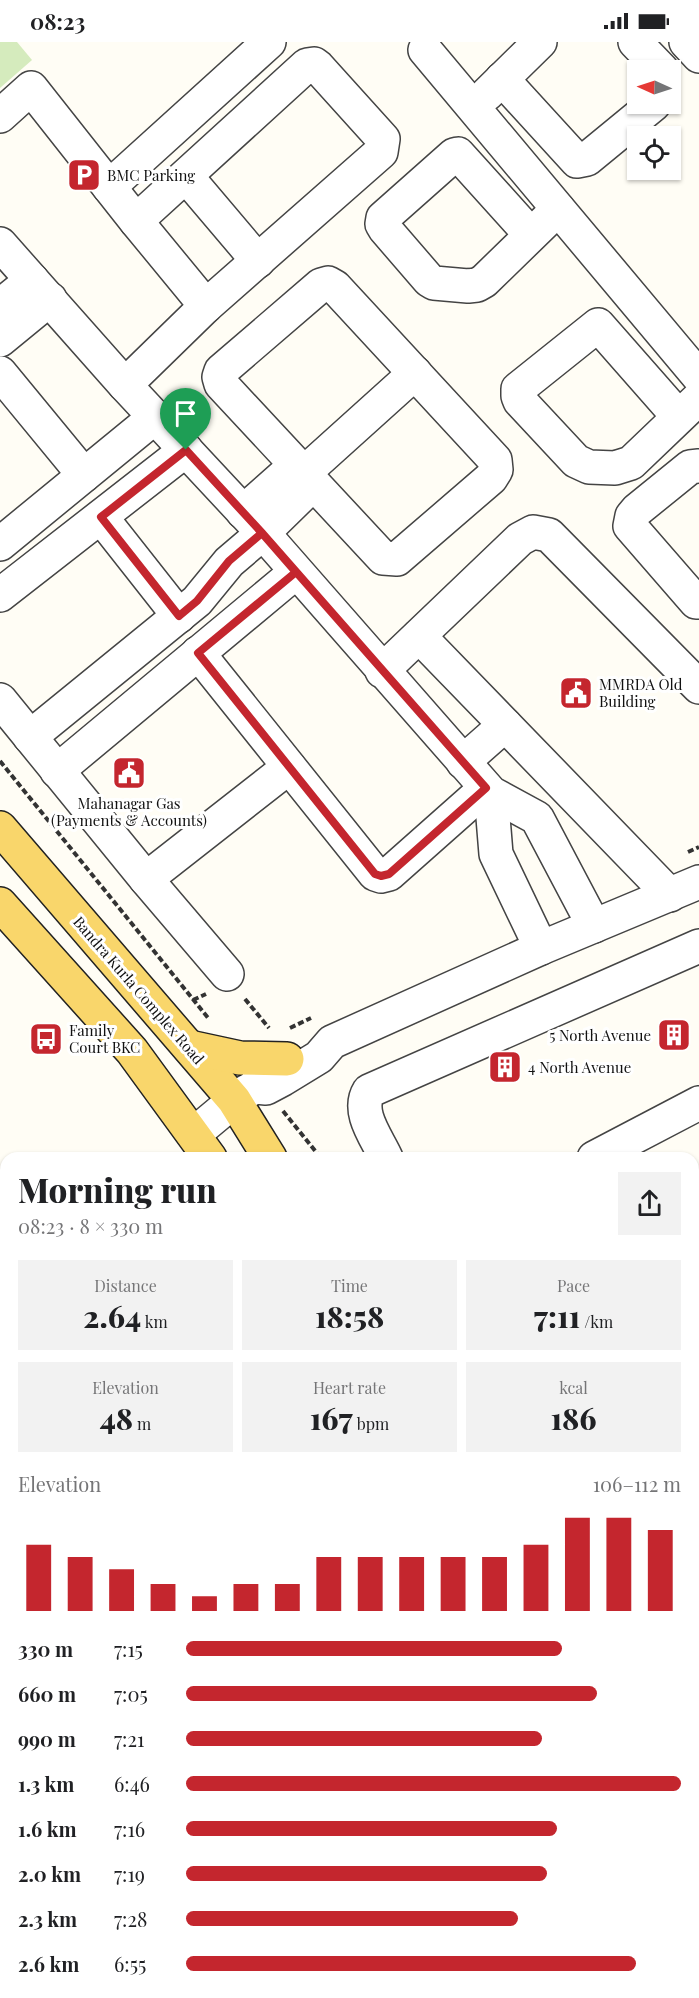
<!DOCTYPE html>
<meta charset="utf-8">
<style>
body{margin:0;font-family:"Playfair Display",serif;background:#f2f2f2;color:#202124;height:100vh;display:flex;flex-direction:column;font-size:22px;white-space:nowrap}
*{box-sizing:border-box;margin:0}
p{font-size:20px;color:#757577}
.icon{flex:none;width:33px;height:33px;fill:none;stroke:currentColor;stroke-width:2;stroke-linecap:round;stroke-linejoin:round}
.map{position:relative;flex:1;overflow:hidden}
.panel{position:absolute;left:0px;top:1110px;width:699px;height:846px;display:flex;flex-direction:column;background:#fff;border-radius:18px 18px 0 0;box-shadow:0 2px 4px #0004}
.panel>*{flex:none}
.needle{width:39px;rotate:273deg}
.fabs{position:absolute;left:627px;top:18px;display:grid;gap:12px}
.fabs a{display:grid;place-items:center;width:54px;height:54px;border-radius:0px;background:#fff;box-shadow:0 2px 4px #0004;font-size:30px}
.pin{position:absolute;display:grid;place-items:center;width:51px;height:51px;color:#fff;margin:-62px -26px;border-radius:50% 50% 50% 0;rotate:-45deg;box-shadow:0 0 6px #0007}
.pin .icon{rotate:45deg}
.round{display:grid;place-items:center;flex:none;width:63px;height:63px;border-radius:0px;background:#f2f2f2}
.summary{display:flex;align-items:center;justify-content:space-between;height:102px;padding:0 18px}
h1{font-size:33px;font-weight:800;line-height:45px}
.stats{display:grid;grid-template-columns:repeat(3,1fr);gap:9px;height:102px;padding:6px 18px}
.stats div{display:grid;align-content:center;border-radius:0px;background:#f2f2f2;text-align:center}
.stats b{font-size:30px;font-weight:800}
.stats small{font-size:16px;font-weight:400}
.stats p{font-size:16px}
.chart{height:168px;padding:12px 18px}
.chart p{display:flex;justify-content:space-between}
.chart svg{width:100%;height:108px;margin-top:6px;stroke:#c4262e;stroke-width:6}
ul{padding:0 18px;list-style:none;font-size:20px}
li{display:grid;grid-template-columns:96px 72px 1fr;align-items:center;height:45px}
li i{height:15px;border-radius:8px;background:#c4262e}
.status{display:flex;justify-content:space-between;align-items:center;height:42px;padding:0 30px;background:#fff;direction:ltr}
.status svg{height:16px;fill:currentColor}
.map>svg:first-child{display:block}
.green{fill:#d5ebbd}
.lines{fill:none;stroke-linecap:round;stroke-linejoin:round}
.minor-casing{stroke:#444;stroke-width:36}
.major-casing{stroke:#222;stroke-width:36}
.highway-casing{stroke:#222;stroke-width:36}
.path{stroke:#333;stroke-width:4;stroke-dasharray:6 3;stroke-linecap:butt}
.minor{stroke:#fff;stroke-width:33}
.major{stroke:#f9d66b;stroke-width:33}
.highway{stroke:#f5a25d;stroke-width:33}
.route-casing{stroke:#fff;stroke-width:12}
.route{stroke:#c4262e;stroke-width:8}
.labels{text-anchor:middle;dominant-baseline:central;stroke-width:6;stroke-linejoin:round;paint-order:stroke}
.poi-label{font-size:15px;fill:#111;stroke:#fff;text-anchor:start}
.street-label{font-size:15px;fill:#111;stroke:#fff}
</style>
<div class="status"><b>08:23</b><svg viewBox="0 0 49 12"><path d="M0 12V9h3v3zM5 12V6h3v6zM10 12V3h3v9zM15 12V0h3v12zM26 1h20v11H26zM47 4h2v5h-2z"/></svg></div>
<div class="map">
<svg width="699" height="1956" viewBox="0 0 699 1956">
<rect width="100%" height="100%" fill="#fffdf5"/>
<!-- green -->
<polygon class="green" points="0,0 17,0 32,18 0,46"/>
<g class="lines">
<defs>
<g id="minor">
<polyline points="635,0 662,28"/>
<polyline points="686,0 699,14"/>
<polyline points="425,8 699,335"/>
<polyline points="502,37 577,119 587,117 654,62"/>
<polyline points="487,52 540,0"/>
<polyline points="0,74 31,46 136,179 206,264 125,343"/>
<polyline points="186,134 258,219"/>
<polyline points="109,145 269,0"/>
<polyline points="136,179 307,23 314,22 318,25 383,97 381,110 206,264"/>
<polyline points="531,193 458,112 454,113 383,176 382,182 385,187 429,238 434,241 468,244 477,243 484,239 558,167"/>
<polyline points="0,202 125,343 263,491 491,751 537,776 594,884"/>
<polygon points="328,241 335,245 495,418 496,428 491,436 397,517 383,516 221,342 219,335 221,329 321,243"/>
<polyline points="0,264 32,238"/>
<polyline points="0,298 50,257"/>
<polyline points="0,331 84,433"/>
<polyline points="678,374 598,283 518,347 518,354 520,359 576,419 589,425 615,426 631,421 699,356"/>
<polyline points="699,424 690,425 637,468 632,474 630,484 696,560 699,560"/>
<polyline points="303,432 415,331"/>
<polyline points="243,470 296,423"/>
<polyline points="101,475 179,574"/>
<polyline points="0,502 155,375"/>
<polyline points="0,553 186,408"/>
<polyline points="419,594 670,853"/>
<polyline points="198,611 375,832 381,834 389,832 486,746"/>
<polyline points="382,629 520,497 533,490 549,493 699,645"/>
<polyline points="0,658 146,837 227,932"/>
<polyline points="30,695 197,559 229,520 263,491 313,442"/>
<polyline points="463,720 505,683"/>
<polyline points="57,729 296,530"/>
<polyline points="491,751 496,812 541,906"/>
<polyline points="146,837 289,725"/>
<polyline points="255,1045 266,1046 283,1037 319,1015 332,1000 541,906 699,840"/>
<polyline points="194,1092 242,1052 255,1045 257,1041"/>
<path d="M386 1116C377 1096 356 1070 369 1049L699 904"/>
<polyline points="594,1116 699,1061"/>
<polyline points="693,1154 699,1151"/>
<polyline points="693,1310 699,1307"/>
<path d="M699 1420C691 1430 693 1442 699 1453"/>
<polyline points="0,1669 6,1677"/>
<polyline points="0,1918 6,1921"/>
<polyline points="60,1950 71,1956"/>
<polyline points="218,1950 223,1956"/>
<polyline points="634,1950 640,1956"/>
<polyline points="537,1956 544,1950"/>
</g>
<g id="major">
<polyline points="0,786 234,1058 270,1116"/>
<polyline points="0,862 132,1009 210,1116"/>
<polyline points="189,1005 240,1016 287,1017"/>
<polyline points="693,1583 699,1590"/>
<polyline points="693,1738 699,1744"/>
</g>
<g id="highway">
<polyline points="693,1623 699,1629"/>
<polyline points="693,1699 699,1705"/>
</g>
</defs>
<!-- minor casing -->
<use href="#minor" class="minor-casing"/>
<!-- major casing -->
<use href="#major" class="major-casing"/>
<!-- highway casing -->
<use href="#highway" class="highway-casing"/>
<!-- path -->
<g class="path">
<polyline points="0,719 209,977"/>
<polyline points="688,810 699,805"/>
<polyline points="245,957 269,986"/>
<polyline points="193,958 206,952"/>
<polyline points="290,986 311,976"/>
<polyline points="283,1069 321,1116"/>
<polyline points="693,1534 699,1540"/>
</g>
<!-- minor -->
<use href="#minor" class="minor"/>
<!-- major -->
<use href="#major" class="major"/>
<!-- highway -->
<use href="#highway" class="highway"/>
</g>
<g class="lines">
<defs>
<polyline id="route" points="186,408 101,475 179,574 197,559 229,519 262,491 296,530 198,611 375,832 381,834 389,832 486,746 262,491 186,408"/>
</defs>
<!-- route casing -->
<use href="#route" class="route-casing"/>
<!-- route -->
<use href="#route" class="route"/>
</g>
<!-- icons -->
<defs>
<symbol id="parking-square" viewBox="-11 -11 22 22"><rect x="-9" y="-9" width="18" height="18" rx="4" fill="#c4262e" stroke="#fff"/><path d="M-3.5-5.5H1a3.5 3.5 0 0 1 0 7H-1V5.5H-3.5ZM-1-3.4V-.6H.8a1.4 1.4 0 0 0 0-2.8Z" fill="#fff"/></symbol>
<symbol id="civic-square" viewBox="-11 -11 22 22"><rect x="-9" y="-9" width="18" height="18" rx="4" fill="#c4262e" stroke="#fff"/><path d="M-.6-6.5H3V-4.5H.6V-3L4-1V1h2V6H-6V1h2V-1L-.6-3ZM-1.2 2.5V6h2.4V2.5Z" fill="#fff"/></symbol>
<symbol id="building-square" viewBox="-11 -11 22 22"><rect x="-9" y="-9" width="18" height="18" rx="4" fill="#c4262e" stroke="#fff"/><path d="M-4-6H4V6H1V3H-1V6H-4ZM-2.5-4.3h1.7v1.8h-1.7ZM.8-4.3h1.7v1.8H.8ZM-2.5-1h1.7V.8h-1.7ZM.8-1h1.7V.8H.8Z" fill="#fff"/></symbol>
<symbol id="bus-square" viewBox="-11 -11 22 22"><rect x="-9" y="-9" width="18" height="18" rx="4" fill="#c4262e" stroke="#fff"/><path d="M-5-6H5V4H4V6H2V4H-2V6H-4V4H-5ZM-3.5-4V0h7V-4ZM-3.5 1.2v1.5H-2V1.2ZM2 1.2v1.5H3.5V1.2Z" fill="#fff"/></symbol>
</defs>
<g fill-rule="evenodd">
<use href="#parking-square" x="65" y="114" width="38" height="38"/>
<use href="#civic-square" x="557" y="632" width="38" height="38"/>
<use href="#civic-square" x="110" y="712" width="38" height="38"/>
<use href="#building-square" x="655" y="974" width="38" height="38"/>
<use href="#bus-square" x="27" y="978" width="38" height="38"/>
<use href="#building-square" x="486" y="1006" width="38" height="38"/>
</g>
<g class="labels">
<!-- poi labels -->
<g class="poi-label">
<text x="107" y="133">BMC Parking</text>
<text x="599" y="642">MMRDA Old<tspan x="599" dy="17">Building</tspan></text>
<text x="129" y="761" text-anchor="middle">Mahanagar Gas<tspan x="129" dy="17">(Payments &amp; Accounts)</tspan></text>
<text x="69" y="988">Family<tspan x="69" dy="17">Court BKC</tspan></text>
<text x="651" y="993" text-anchor="end">5 North Avenue</text>
<text x="528" y="1025">4 North Avenue</text>
</g>
<!-- street labels -->
<g class="street-label">
<text transform="translate(139 948) rotate(49)">Bandra Kurla Complex Road</text>
</g>
</g>
</svg>
<div class="fabs">
<a><svg class="needle" viewBox="-14 -14 28 28"><path d="M0-13l5 13h-10z" fill="#e53935"/><path d="M0 13l5-13h-10z" fill="#757577"/></svg></a>
<a><svg class="icon" aria-label="locate" viewBox="0 0 24 24"><circle cx="12" cy="12" r="6"/><path d="M12 2v4M12 18v4M2 12h4M18 12h4"/></svg></a>
</div>
<div class="pin" style="left:186px;top:408px;background:#1e9e55"><svg class="icon" aria-label="arrive" viewBox="0 0 24 24"><path d="M6 21V4h12l-3 4 3 4H6"/></svg></div>
<section class="panel">
<div class="summary"><div><h1>Morning run</h1><p>08:23 · 8 × 330 m</p></div><a class="round"><svg class="icon" aria-label="share" viewBox="0 0 24 24"><path d="M12 15V3M7 8l5-5 5 5M5 13v7h14v-7"/></svg></a></div>
<div class="stats">
<div><p>Distance</p><b>2.64<small> km</small></b></div>
<div><p>Time</p><b>18:58</b></div>
<div><p>Pace</p><b>7:11<small> /km</small></b></div>
</div>
<div class="stats">
<div><p>Elevation</p><b>48<small> m</small></b></div>
<div><p>Heart rate</p><b>167<small> bpm</small></b></div>
<div><p>kcal</p><b>186</b></div>
</div>
<div class="chart"><p><span>Elevation</span>106–112 m</p>
<svg viewBox="0 0 160 44" preserveAspectRatio="none"><path d="M5 44V17M15 44V22M25 44V27M35 44V33M45 44V38M55 44V33M65 44V33M75 44V22M85 44V22M95 44V22M105 44V22M115 44V22M125 44V17M135 44V6M145 44V6M155 44V11"/></svg>
</div>
<ul>
<li><b>330 m</b>7:15<i style="width:76%"></i></li>
<li><b>660 m</b>7:05<i style="width:83%"></i></li>
<li><b>990 m</b>7:21<i style="width:72%"></i></li>
<li><b>1.3 km</b>6:46<i style="width:100%"></i></li>
<li><b>1.6 km</b>7:16<i style="width:75%"></i></li>
<li><b>2.0 km</b>7:19<i style="width:73%"></i></li>
<li><b>2.3 km</b>7:28<i style="width:67%"></i></li>
<li><b>2.6 km</b>6:55<i style="width:91%"></i></li>
</ul>
</section>
</div>
